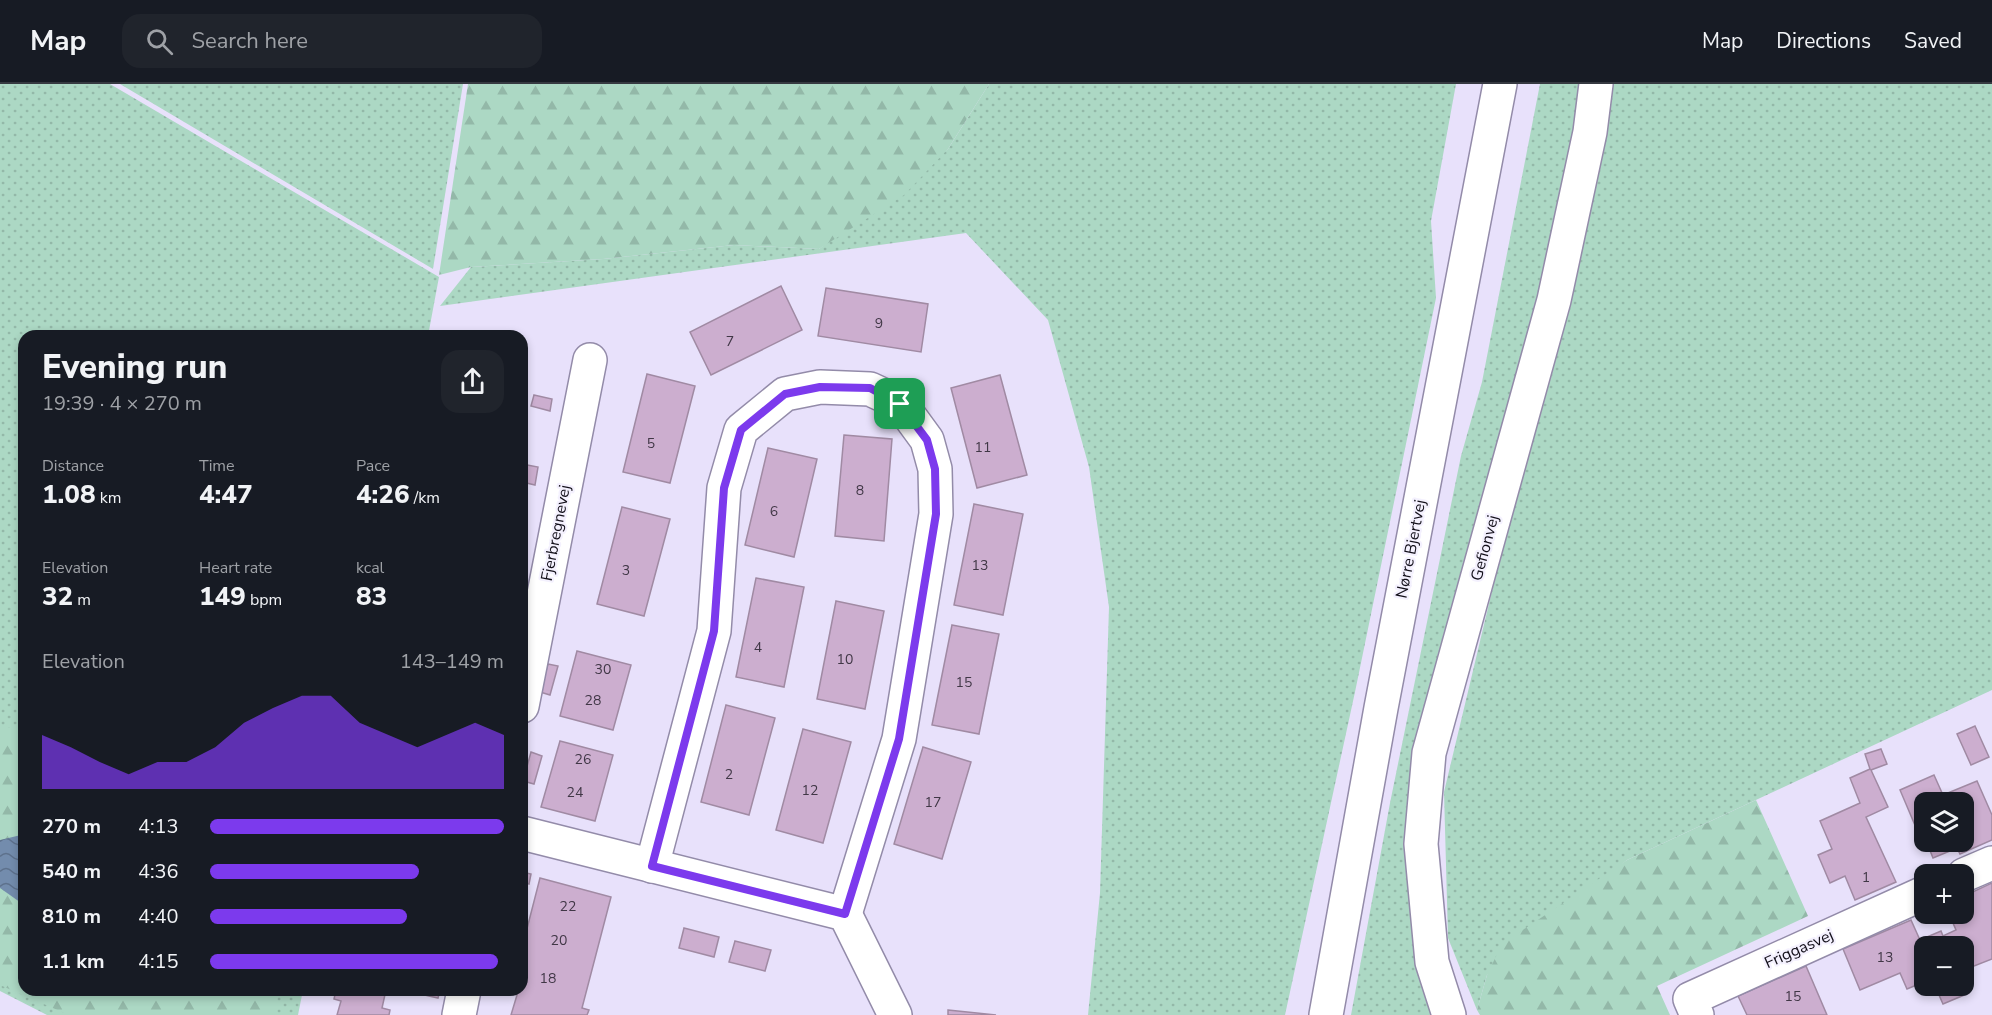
<!DOCTYPE html>
<meta charset="utf-8">
<style>
body{margin:0;font-family:"Nunito Sans",sans-serif;background:#20242c;color:#f1f3f6;height:100vh;display:flex;flex-direction:column;font-size:22px;white-space:nowrap}
*{box-sizing:border-box;margin:0}
p{font-size:20px;color:#9ea1a6}
.icon{flex:none;width:33px;height:33px;fill:none;stroke:currentColor;stroke-width:2;stroke-linecap:round;stroke-linejoin:round}
.map{position:relative;flex:1;overflow:hidden}
.panel{position:absolute;left:18px;top:246px;width:510px;height:666px;display:flex;flex-direction:column;background:#171b24;border-radius:18px;box-shadow:0 3px 9px #0003}
.panel>*{flex:none}
.fabs{position:absolute;left:1914px;top:708px;display:grid;gap:12px}
.fabs a{display:grid;place-items:center;width:60px;height:60px;border-radius:12px;background:#171b24;box-shadow:0 3px 9px #0003;font-size:30px}
.pin{position:absolute;display:grid;place-items:center;width:51px;height:51px;color:#fff;margin:-26px;border-radius:12px;box-shadow:0 3px 9px #0006}
.round{display:grid;place-items:center;flex:none;width:63px;height:63px;border-radius:18px;background:#20242c}
.overview{display:flex;align-items:center;justify-content:space-between;height:102px;padding:0 24px}
h1{font-size:33px;font-weight:800;line-height:45px}
.metrics{display:grid;grid-template-columns:repeat(3,1fr);gap:9px;height:102px;padding:6px 24px}
.metrics div{display:grid;align-content:center}
.metrics b{font-size:26px;font-weight:800}
.metrics small{font-size:16px;font-weight:400}
.metrics p{font-size:16px}
.chart{height:168px;padding:12px 24px}
.chart p{display:flex;justify-content:space-between}
.chart svg{width:100%;height:108px;margin-top:6px;fill:#7c3aed;opacity:.7}
ul{padding:0 24px;list-style:none;font-size:20px}
li{display:grid;grid-template-columns:96px 72px 1fr;align-items:center;height:45px}
li i{height:15px;border-radius:8px;background:#7c3aed}
header{display:flex;align-items:center;gap:36px;box-sizing:border-box;height:84px;padding:0 30px;background:#171b24;border-bottom:2px solid #363941}
header strong{font-size:28px}
nav{display:flex;gap:33px;margin-inline-start:auto;font-size:21px}
.search{width:420px;height:54px;background:#20242c;display:flex;align-items:center;gap:15px;box-sizing:border-box;padding:0 21px;border-radius:18px;color:#9ea1a6;font-size:22px}
.map>svg:first-child{display:block}
.grass{fill:url(#grass-dots)}
.forest{fill:url(#forest-firs)}
.water{fill:url(#water-waves)}
.building{fill:#ccaecf;stroke:#a08aa3;stroke-width:1.5;fill-rule:evenodd}
.lines{fill:none;stroke-linecap:round;stroke-linejoin:round}
.minor-casing{stroke:#938ba9;stroke-width:36}
.major-casing{stroke:#938ba9;stroke-width:36}
.minor{stroke:#fff;stroke-width:33}
.major{stroke:#fff;stroke-width:33}
.route-casing{stroke:#fff;stroke-width:12}
.route{stroke:#7c3aed;stroke-width:8}
.labels{text-anchor:middle;dominant-baseline:central;stroke-width:4.5;stroke-linejoin:round;paint-order:stroke}
.number-label{font-size:14px;fill:#403746}
.street-label{font-size:16px;fill:#120f19;stroke:#f4f1fe}
</style>
<header>
<strong>Map</strong>
<div class="search"><svg class="icon" aria-label="search" viewBox="0 0 24 24"><circle cx="10" cy="10" r="6"/><path d="M15 15l6 6"/></svg>Search here</div>
<nav><a>Map</a><a>Directions</a><a>Saved</a></nav>
</header>
<div class="map">
<svg width="1992" height="931" viewBox="0 0 1992 931">
<defs>
<pattern id="grass-dots" width="8" height="8" patternUnits="userSpaceOnUse" patternTransform="scale(1.5)"><rect width="8" height="8" fill="#acd8c4"/><path d="M2 2h.1M6 6h.1" fill="none" stroke="#93b8a8" stroke-width="1.8" stroke-linecap="round"/></pattern>
<pattern id="forest-firs" width="22" height="20" patternUnits="userSpaceOnUse" patternTransform="scale(1.5)"><rect width="22" height="20" fill="#acd8c4"/><path d="M5 1l3.5 6h-7zM16 11l3.5 6h-7z" fill="#93b8a8"/></pattern>
<pattern id="water-waves" width="16" height="10" patternUnits="userSpaceOnUse" patternTransform="scale(1.5)"><rect width="16" height="10" fill="#738cad"/><path d="M0 5q4-4 8 0t8 0" fill="none" stroke="#5d718c"/></pattern>
</defs>
<rect width="100%" height="100%" fill="#e8e1fb"/>
<!-- grass -->
<g class="grass">
<polygon points="0,0 110,0 439,193 428,252 24,252 24,906 303,906 298,931 47,931 0,907"/>
<polygon points="120,0 463,0 433,185"/>
<polygon points="989,0 1456,0 1431,137 1436,214 1355,608 1285,931 1088,931 1100,809 1109,523 1089,383 1048,236 966,149 440,222 471,183 603,175 734,161 819,165 948,65"/>
<polygon points="1540,0 1583,0 1553,170 1426,648 1433,931 1351,931 1390,719 1461,372 1482,298"/>
<polygon points="1604,0 1992,0 1992,606 1627,776 1487,891 1477,926 1448,854 1444,708 1498,482 1581,171"/>
</g>
<!-- forest -->
<g class="forest">
<polygon points="468,0 989,0 948,65 904,111 819,165 734,161 603,175 471,183 439,191"/>
<polygon points="24,642 24,752 0,756 0,645"/>
<polygon points="1756,716 1808,832 1657,902 1670,931 1480,931 1477,926 1487,891 1502,860 1627,776"/>
<polygon points="0,804 24,821 24,906 279,906 274,931 69,931 0,901"/>
</g>
<!-- water -->
<polygon class="water" points="21,751 24,752 24,821 0,804 0,756"/>
<!-- building -->
<g class="building">
<polygon points="781,202 802,246 711,291 690,248"/>
<polygon points="826,204 928,220 921,268 818,252"/>
<polygon points="647,290 695,302 670,399 623,388"/>
<polygon points="1000,291 1027,391 977,404 951,304"/>
<polygon points="534,311 552,315 550,327 531,322"/>
<polygon points="844,351 892,355 884,457 835,452"/>
<polygon points="768,364 817,375 794,473 745,461"/>
<polygon points="522,380 538,383 535,401 522,398"/>
<polygon points="974,420 1023,430 1003,531 954,521"/>
<polygon points="622,423 670,435 644,532 597,520"/>
<polygon points="756,494 804,503 784,603 736,593"/>
<polygon points="836,517 884,527 865,625 817,615"/>
<polygon points="952,541 999,550 979,650 932,641"/>
<polygon points="577,567 631,581 613,646 560,632"/>
<polygon points="548,580 558,582 550,611 540,608"/>
<polygon points="726,621 775,634 749,731 701,718"/>
<polygon points="1975,642 1989,673 1971,681 1957,650"/>
<polygon points="803,645 851,658 823,759 776,746"/>
<polygon points="560,657 613,671 595,737 541,723"/>
<polygon points="923,663 971,678 942,775 894,760"/>
<polygon points="1881,665 1887,680 1871,686 1888,723 1866,733 1896,798 1855,816 1845,792 1830,799 1818,771 1832,765 1820,737 1860,719 1850,694 1870,685 1865,670"/>
<polygon points="531,668 542,672 534,700 523,697"/>
<path d="M1934 691 1943 711 1977 697 1992 731V756L1960 770 1957 764 1933 774 1927 759 1923 760 1900 706ZM1924 718H1964V758H1924Z"/>
<polygon points="522,788 531,790 529,800 522,798"/>
<polygon points="540,794 611,813 582,924 589,926 587,931 511,931 517,911 510,909 511,906 522,906 522,864"/>
<polygon points="1992,799 1992,875 1964,886 1964,862 1924,862 1924,898 1907,905 1900,889 1860,906 1843,865 1911,836 1920,856 1941,847 1943,852 1956,846 1949,830 1964,830 1964,812"/>
<polygon points="684,844 719,853 714,873 679,864"/>
<polygon points="735,857 771,866 765,887 729,878"/>
<polygon points="1806,882 1827,931 1747,931 1738,912"/>
<polygon points="1964,897 1969,909 1943,920 1935,902 1964,902"/>
<polygon points="336,906 386,906 382,924 390,926 389,931 337,931 341,917 334,915"/>
<polygon points="421,906 440,906 438,914 420,910"/>
<polygon points="948,926 996,931 948,931"/>
</g>
<g class="lines">
<defs>
<g id="minor">
<polyline points="522,622 590,276"/>
<polyline points="522,749 845,830 895,931"/>
<polyline points="652,782 714,547 724,404 741,346 785,310 820,303 870,305 900,319 927,356 935,385 936,430 899,655 845,830"/>
<polyline points="1964,791 1992,779"/>
<polyline points="459,931 464,906"/>
<polyline points="1449,931 1432,878 1421,760 1429,669 1554,216 1590,48 1596,0"/>
<polyline points="1697,931 1690,915 1924,809"/>
</g>
<polyline id="major" points="1326,931 1381,624 1500,0"/>
</defs>
<!-- minor casing -->
<use href="#minor" class="minor-casing"/>
<!-- major casing -->
<use href="#major" class="major-casing"/>
<!-- minor -->
<use href="#minor" class="minor"/>
<!-- major -->
<use href="#major" class="major"/>
</g>
<g class="lines">
<defs>
<polygon id="route" points="820,303 870,304 900,320 927,356 935,385 936,430 899,655 845,830 652,782 714,547 724,404 741,346 785,310"/>
</defs>
<!-- route casing -->
<use href="#route" class="route-casing"/>
<!-- route -->
<use href="#route" class="route"/>
</g>
<g class="labels">
<!-- number labels -->
<g class="number-label">
<text x="879" y="239">9</text>
<text x="730" y="257">7</text>
<text x="651" y="359">5</text>
<text x="983" y="363">11</text>
<text x="860" y="406">8</text>
<text x="774" y="427">6</text>
<text x="980" y="481">13</text>
<text x="626" y="486">3</text>
<text x="758" y="563">4</text>
<text x="845" y="575">10</text>
<text x="603" y="585">30</text>
<text x="964" y="598">15</text>
<text x="593" y="616">28</text>
<text x="583" y="675">26</text>
<text x="729" y="690">2</text>
<text x="810" y="706">12</text>
<text x="575" y="708">24</text>
<text x="933" y="718">17</text>
<text x="1866" y="793">1</text>
<text x="568" y="822">22</text>
<text x="559" y="856">20</text>
<text x="1885" y="873">13</text>
<text x="548" y="894">18</text>
<text x="1793" y="912">15</text>
</g>
<!-- street labels -->
<g class="street-label">
<text transform="translate(556 449) rotate(-79)">Fjerbregnevej</text>
<text transform="translate(1485 464) rotate(-75)">Gefionvej</text>
<text transform="translate(1411 465) rotate(-79)">Nørre Bjertvej</text>
<text transform="translate(1799 865) rotate(-24)">Friggasvej</text>
</g>
</g>
</svg>
<div class="fabs">
<a><svg class="icon" aria-label="layers" viewBox="0 0 24 24"><path d="M12 4l9 5-9 5-9-5zM3 14l9 5 9-5"/></svg></a>
<a>+</a>
<a>−</a>
</div>
<div class="pin" style="left:900px;top:320px;background:#1e9e55"><svg class="icon" aria-label="arrive" viewBox="0 0 24 24"><path d="M6 21V4h12l-3 4 3 4H6"/></svg></div>
<section class="panel">
<div class="overview"><div><h1>Evening run</h1><p>19:39 · 4 × 270 m</p></div><a class="round"><svg class="icon" aria-label="share" viewBox="0 0 24 24"><path d="M12 15V3M7 8l5-5 5 5M5 13v7h14v-7"/></svg></a></div>
<div class="metrics">
<div><p>Distance</p><b>1.08<small> km</small></b></div>
<div><p>Time</p><b>4:47</b></div>
<div><p>Pace</p><b>4:26<small> /km</small></b></div>
</div>
<div class="metrics">
<div><p>Elevation</p><b>32<small> m</small></b></div>
<div><p>Heart rate</p><b>149<small> bpm</small></b></div>
<div><p>kcal</p><b>83</b></div>
</div>
<div class="chart"><p><span>Elevation</span>143–149 m</p>
<svg viewBox="0 0 160 44" preserveAspectRatio="none"><path d="M0 44V22L10 27L20 33L30 38L40 33L50 33L60 27L70 17L80 11L90 6L100 6L110 17L120 22L130 27L140 22L150 17L160 22V44z"/></svg>
</div>
<ul>
<li><b>270 m</b>4:13<i style="width:100%"></i></li>
<li><b>540 m</b>4:36<i style="width:71%"></i></li>
<li><b>810 m</b>4:40<i style="width:67%"></i></li>
<li><b>1.1 km</b>4:15<i style="width:98%"></i></li>
</ul>
</section>
</div>
